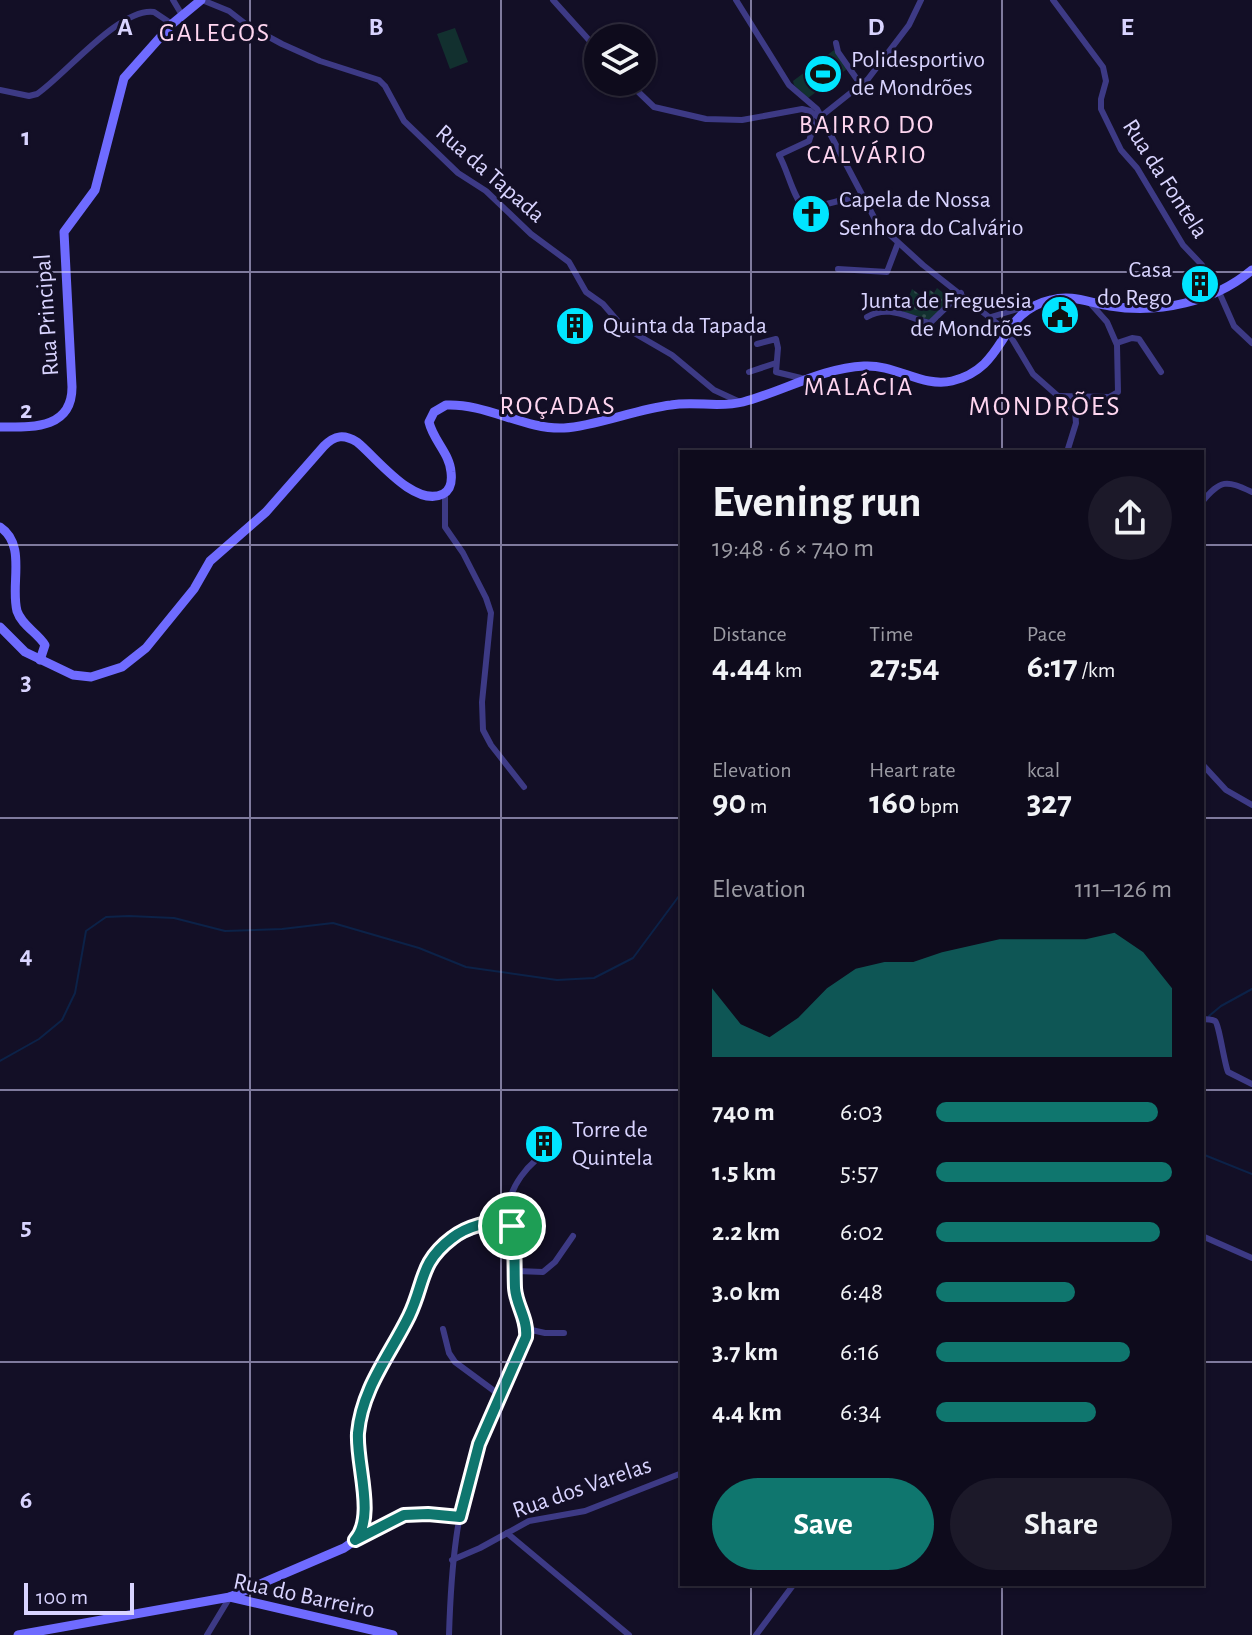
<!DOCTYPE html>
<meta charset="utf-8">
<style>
body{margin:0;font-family:"Alegreya Sans",sans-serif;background:#1c1929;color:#f1f3f6;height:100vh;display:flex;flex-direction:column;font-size:30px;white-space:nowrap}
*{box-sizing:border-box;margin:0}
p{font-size:26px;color:#9b9ba3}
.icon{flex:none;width:44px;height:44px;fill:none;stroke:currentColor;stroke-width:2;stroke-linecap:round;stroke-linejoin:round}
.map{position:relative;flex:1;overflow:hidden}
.side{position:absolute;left:680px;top:450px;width:524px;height:1136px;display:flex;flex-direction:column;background:#0e0b1c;border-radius:0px;box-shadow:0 2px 6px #0004,0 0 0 2px #2e2b3b}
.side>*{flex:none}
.tools{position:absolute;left:584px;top:24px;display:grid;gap:16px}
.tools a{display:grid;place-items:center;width:72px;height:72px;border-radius:50%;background:#0e0b1c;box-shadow:0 2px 6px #0004,0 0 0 2px #2e2b3b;font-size:40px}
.scale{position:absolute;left:24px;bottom:20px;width:110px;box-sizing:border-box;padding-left:8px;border:4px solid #d9d4ff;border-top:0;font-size:22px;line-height:28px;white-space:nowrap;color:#d9d4ff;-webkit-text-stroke:6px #130f26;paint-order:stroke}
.pin{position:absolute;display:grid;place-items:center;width:68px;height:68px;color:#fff;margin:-34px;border:4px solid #fff;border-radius:50%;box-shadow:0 2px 8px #0007}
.round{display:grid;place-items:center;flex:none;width:84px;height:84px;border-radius:42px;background:#1c1929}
.head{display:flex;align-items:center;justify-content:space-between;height:136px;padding:0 32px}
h1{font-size:44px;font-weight:700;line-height:60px}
.stats{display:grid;grid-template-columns:repeat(3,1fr);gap:12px;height:136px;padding:8px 32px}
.stats div{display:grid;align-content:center}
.stats b{font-size:34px;font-weight:700}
.stats small{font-size:22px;font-weight:400}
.stats p{font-size:22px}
.chart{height:224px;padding:16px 32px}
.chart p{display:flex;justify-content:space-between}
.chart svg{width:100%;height:144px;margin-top:8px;fill:#0f766e;opacity:.7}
.action{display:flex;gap:16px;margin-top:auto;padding:16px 32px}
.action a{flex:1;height:92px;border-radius:48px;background:#0f766e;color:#fff;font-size:32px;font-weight:700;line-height:92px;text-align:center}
.action a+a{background:#1c1929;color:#f1f3f6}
ul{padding:0 32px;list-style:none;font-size:26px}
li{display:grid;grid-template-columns:128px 96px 1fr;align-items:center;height:60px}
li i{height:20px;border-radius:10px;background:#0f766e}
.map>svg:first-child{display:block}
.grass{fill:#12302f}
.park{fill:url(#park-dots)}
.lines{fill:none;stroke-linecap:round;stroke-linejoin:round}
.stream{stroke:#0c2248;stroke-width:2}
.street{stroke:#3d3a85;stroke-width:6}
.secondary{stroke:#6f6bff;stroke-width:9}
.route-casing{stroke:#fff;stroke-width:16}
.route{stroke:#0f766e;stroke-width:10}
.grid{fill:none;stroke:#d9d4ff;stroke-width:2;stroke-opacity:0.55}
.labels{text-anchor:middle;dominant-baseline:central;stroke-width:6;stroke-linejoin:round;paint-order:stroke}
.poi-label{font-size:24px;fill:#d9d4ff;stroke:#130f26;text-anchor:start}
.street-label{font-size:24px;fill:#d9d4ff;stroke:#130f26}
.neighbourhood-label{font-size:26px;letter-spacing:2px;fill:#ffd6f0;stroke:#130f26}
.quarter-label{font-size:28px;letter-spacing:2px;fill:#ffd6f0;stroke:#130f26}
.grid-label{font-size:26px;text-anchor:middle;font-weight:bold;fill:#d9d4ff;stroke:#130f26;stroke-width:6;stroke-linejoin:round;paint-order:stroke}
</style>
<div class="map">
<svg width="1252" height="1635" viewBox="0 0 1252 1635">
<defs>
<pattern id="park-dots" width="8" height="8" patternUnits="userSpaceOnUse" patternTransform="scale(2)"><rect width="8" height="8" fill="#12302f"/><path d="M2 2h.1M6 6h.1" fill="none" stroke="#344d4e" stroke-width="1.8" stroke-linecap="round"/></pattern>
</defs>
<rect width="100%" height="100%" fill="#130f26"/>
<!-- grass -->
<g class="grass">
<polygon points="455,28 468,62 450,69 437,34"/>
<polygon points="834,50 847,69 808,98 794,85 793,81"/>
</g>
<!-- park -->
<polygon class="park" points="937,288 951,299 930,320 903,312 912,289 924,298 930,290 934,293"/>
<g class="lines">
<!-- stream -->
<g class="stream">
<polyline points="1209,1016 1221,1006 1252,989"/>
<polyline points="0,1061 39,1039 62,1020 75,993 86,931 106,917 129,916 174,918 225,931 282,929 333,923 419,948 466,967 557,980 594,978 633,958 682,892"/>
<polyline points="1202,1154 1252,1174"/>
</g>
<!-- street -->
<g class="street">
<polyline points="173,0 182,15"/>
<polyline points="202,0 229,11 247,25 282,44 320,61 379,80 385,86 404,121 458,173 486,191 531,234 569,262 586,292 603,304 622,326 672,355 714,390 740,402"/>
<polyline points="553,0 598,50"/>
<polyline points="736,0 789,85 817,109 877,223 923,265 1008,332 1033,374 1075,411 1076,423 1067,452"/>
<polyline points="1053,0 1103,67 1106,81 1101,99 1101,109 1121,150 1137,168 1183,245 1202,265 1215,293"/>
<polyline points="836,43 838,52 861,85"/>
<polyline points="628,82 654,107 706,119 742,120 802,109 810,111 819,118"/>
<path d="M0 90 29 96 37 94C65 75 120 7 154 12L172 24"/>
<path d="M810 111 813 129 809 141 779 155C788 171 793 197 804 208H811L862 195"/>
<polyline points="819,118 868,79 909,25 921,0"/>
<polyline points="838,269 887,272 898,243"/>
<polyline points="1219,292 1234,326 1252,343"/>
<path d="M867 317C888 304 908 318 930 323L961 293"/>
<polyline points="991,317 1031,305"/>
<polyline points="1117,343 1132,338 1139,339 1161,372"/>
<polyline points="757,344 776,339 778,348 776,372 805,379"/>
<polyline points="749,372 776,363"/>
<polyline points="1058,396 1109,397 1118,392 1117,345 1107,322 1090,303"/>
<polyline points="445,493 445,527 463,553 486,598 491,613 482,702 483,730 491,745 524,787"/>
<path d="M1202 502C1221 479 1226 480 1252 492"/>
<polyline points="1202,764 1226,790 1252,805"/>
<path d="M1202 1019C1206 1019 1211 1019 1215 1021 1219 1024 1224 1062 1228 1072L1252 1084"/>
<polyline points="1202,1236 1252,1258"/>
<polyline points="454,1240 475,1231 493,1231"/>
<polyline points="517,1271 543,1272 555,1262 573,1236"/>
<polyline points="443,1329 449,1353 455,1362 501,1396"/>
<polyline points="527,1329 545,1333 564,1333"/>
<polyline points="507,1533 629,1635"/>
<polyline points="358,1539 404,1515 428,1514 460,1517"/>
<polyline points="452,1560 480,1548 529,1521 585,1511 682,1473"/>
<polyline points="207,1635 230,1597"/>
<path d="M449 1635C451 1570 456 1505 480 1443 492 1412 526 1361 527 1330 527 1319 520 1307 517 1295 513 1280 517 1262 516 1247 515 1236 511 1227 509 1217 505 1189 530 1160 553 1149"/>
<polyline points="756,1635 794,1584"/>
</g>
<!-- secondary -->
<g class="secondary">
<path d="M0 427C31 427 72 430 72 387L64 232 95 190 124 78 172 24 201 0"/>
<path d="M0 527C27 545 10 584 17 611 22 626 37 632 45 645L40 660"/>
<path d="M0 627 25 652 73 675 91 677 122 667 146 648 194 589 210 561 266 512 324 446C335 435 344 434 357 442 376 457 414 508 443 494 451 490 452 480 451 472 450 454 433 440 429 422L434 412 446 405C486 403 525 430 564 428 596 426 637 409 671 405 694 401 720 408 743 402 784 391 822 368 864 366 895 364 923 388 952 381 1009 367 997 312 1051 300 1072 294 1089 303 1110 306 1159 314 1214 302 1252 270"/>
<path d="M230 1597 344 1548C353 1542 361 1536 364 1526 371 1502 355 1457 359 1428 365 1386 390 1354 409 1317 425 1284 419 1264 452 1238 468 1225 490 1222 510 1219"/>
<polyline points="18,1635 230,1597 393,1635"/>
</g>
</g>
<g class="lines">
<defs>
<path id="route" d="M510 1219C516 1243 514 1264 515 1288 516 1305 528 1319 526 1337L479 1444 460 1517 428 1514 404 1515 355 1540C376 1517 356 1464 358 1433 362 1388 390 1355 409 1316 425 1283 419 1263 452 1238 468 1225 490 1222 510 1219Z"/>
</defs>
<!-- route casing -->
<use href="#route" class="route-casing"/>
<!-- route -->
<use href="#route" class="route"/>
</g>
<!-- grid -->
<path class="grid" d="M250 0V1635M501 0V1635M751 0V452M1002 0V452M0 272H1252M0 545H682M1202 545H1252M0 818H682M1202 818H1252M0 1090H682M1202 1090H1252M0 1362H682M1202 1362H1252M751 1584V1635M1002 1584V1635"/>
<!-- icons -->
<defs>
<symbol id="stadium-disc" viewBox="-11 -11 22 22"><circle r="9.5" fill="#00e5ff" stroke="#130f26"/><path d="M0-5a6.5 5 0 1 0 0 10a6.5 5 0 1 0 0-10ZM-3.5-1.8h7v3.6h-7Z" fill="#111"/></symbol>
<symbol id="church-disc" viewBox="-11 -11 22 22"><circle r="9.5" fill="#00e5ff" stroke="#130f26"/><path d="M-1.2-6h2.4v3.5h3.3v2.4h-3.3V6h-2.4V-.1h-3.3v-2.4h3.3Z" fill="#111"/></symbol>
<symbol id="building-disc" viewBox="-11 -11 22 22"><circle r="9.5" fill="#00e5ff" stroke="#130f26"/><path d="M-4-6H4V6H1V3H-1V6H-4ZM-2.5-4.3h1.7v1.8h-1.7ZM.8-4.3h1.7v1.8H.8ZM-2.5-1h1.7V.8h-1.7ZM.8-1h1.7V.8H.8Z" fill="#111"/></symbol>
<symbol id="civic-disc" viewBox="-11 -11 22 22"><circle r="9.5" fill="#00e5ff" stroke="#130f26"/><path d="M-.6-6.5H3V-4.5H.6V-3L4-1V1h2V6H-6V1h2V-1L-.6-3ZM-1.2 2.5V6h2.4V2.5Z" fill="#111"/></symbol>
</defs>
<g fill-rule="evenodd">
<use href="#stadium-disc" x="801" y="52" width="44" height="44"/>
<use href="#church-disc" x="789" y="192" width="44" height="44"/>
<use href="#building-disc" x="1178" y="262" width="44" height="44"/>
<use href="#civic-disc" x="1038" y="293" width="44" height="44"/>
<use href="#building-disc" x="553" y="304" width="44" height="44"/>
<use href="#building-disc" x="522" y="1122" width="44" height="44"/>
</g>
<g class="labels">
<!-- poi labels -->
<g class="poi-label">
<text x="851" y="60">Polidesportivo<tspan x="851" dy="28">de Mondrões</tspan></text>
<text x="839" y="200">Capela de Nossa<tspan x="839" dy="28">Senhora do Calvário</tspan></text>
<text x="1172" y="270" text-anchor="end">Casa<tspan x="1172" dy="28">do Rego</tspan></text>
<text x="1032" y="301" text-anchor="end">Junta de Freguesia<tspan x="1032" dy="28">de Mondrões</tspan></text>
<text x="603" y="326">Quinta da Tapada</text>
<text x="572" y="1130">Torre de<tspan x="572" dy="28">Quintela</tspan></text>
</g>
<!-- street labels -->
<g class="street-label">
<text transform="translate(490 174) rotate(41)">Rua da Tapada</text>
<text transform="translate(1165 179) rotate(57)">Rua da Fontela</text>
<text transform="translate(47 315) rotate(-94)">Rua Principal</text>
<text transform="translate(582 1488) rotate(-19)">Rua dos Varelas</text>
<text transform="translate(304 1596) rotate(12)">Rua do Barreiro</text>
</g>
<!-- neighbourhood labels -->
<g class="neighbourhood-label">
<text x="215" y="33">GALEGOS</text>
<text x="867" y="125">BAIRRO DO<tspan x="867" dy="30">CALVÁRIO</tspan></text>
<text x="859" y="387">MALÁCIA</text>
<text x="558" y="406">ROÇADAS</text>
</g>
<!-- quarter labels -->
<g class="quarter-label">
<text x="1045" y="407">MONDRÕES</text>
</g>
</g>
<g class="grid-label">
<text x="125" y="35">A</text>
<text x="376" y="35">B</text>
<text x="876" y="35">D</text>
<text x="1127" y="35">E</text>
<text x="26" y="145">1</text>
<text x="26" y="418">2</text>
<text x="26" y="690">3</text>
<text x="26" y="963">4</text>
<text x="26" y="1235">5</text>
<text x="26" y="1508">6</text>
</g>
</svg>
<div class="tools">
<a><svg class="icon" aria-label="layers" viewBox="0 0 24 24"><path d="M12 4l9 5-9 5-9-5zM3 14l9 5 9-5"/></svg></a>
</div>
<div class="scale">100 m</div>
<div class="pin" style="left:512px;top:1226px;background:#1e9e55"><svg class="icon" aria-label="arrive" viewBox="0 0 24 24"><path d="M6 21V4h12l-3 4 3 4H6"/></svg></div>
<section class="side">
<div class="head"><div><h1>Evening run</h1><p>19:48 · 6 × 740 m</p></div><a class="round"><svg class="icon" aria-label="share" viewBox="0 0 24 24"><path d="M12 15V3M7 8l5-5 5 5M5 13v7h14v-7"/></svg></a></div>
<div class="stats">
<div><p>Distance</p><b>4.44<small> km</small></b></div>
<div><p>Time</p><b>27:54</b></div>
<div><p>Pace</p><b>6:17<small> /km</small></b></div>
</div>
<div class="stats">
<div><p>Elevation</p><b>90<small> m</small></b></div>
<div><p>Heart rate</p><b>160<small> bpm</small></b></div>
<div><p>kcal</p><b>327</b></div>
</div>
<div class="chart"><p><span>Elevation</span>111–126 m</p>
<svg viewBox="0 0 160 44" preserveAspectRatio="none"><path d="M0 44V23L10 34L20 38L30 32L40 23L50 17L60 15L70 15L80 12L90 10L100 8L110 8L120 8L130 8L140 6L150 12L160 23V44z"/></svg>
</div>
<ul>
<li><b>740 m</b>6:03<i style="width:94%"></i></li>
<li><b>1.5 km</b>5:57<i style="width:100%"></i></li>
<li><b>2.2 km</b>6:02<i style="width:95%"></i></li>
<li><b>3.0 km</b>6:48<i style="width:59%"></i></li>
<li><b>3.7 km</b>6:16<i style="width:82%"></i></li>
<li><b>4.4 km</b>6:34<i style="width:68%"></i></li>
</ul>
<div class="action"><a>Save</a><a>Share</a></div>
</section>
</div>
